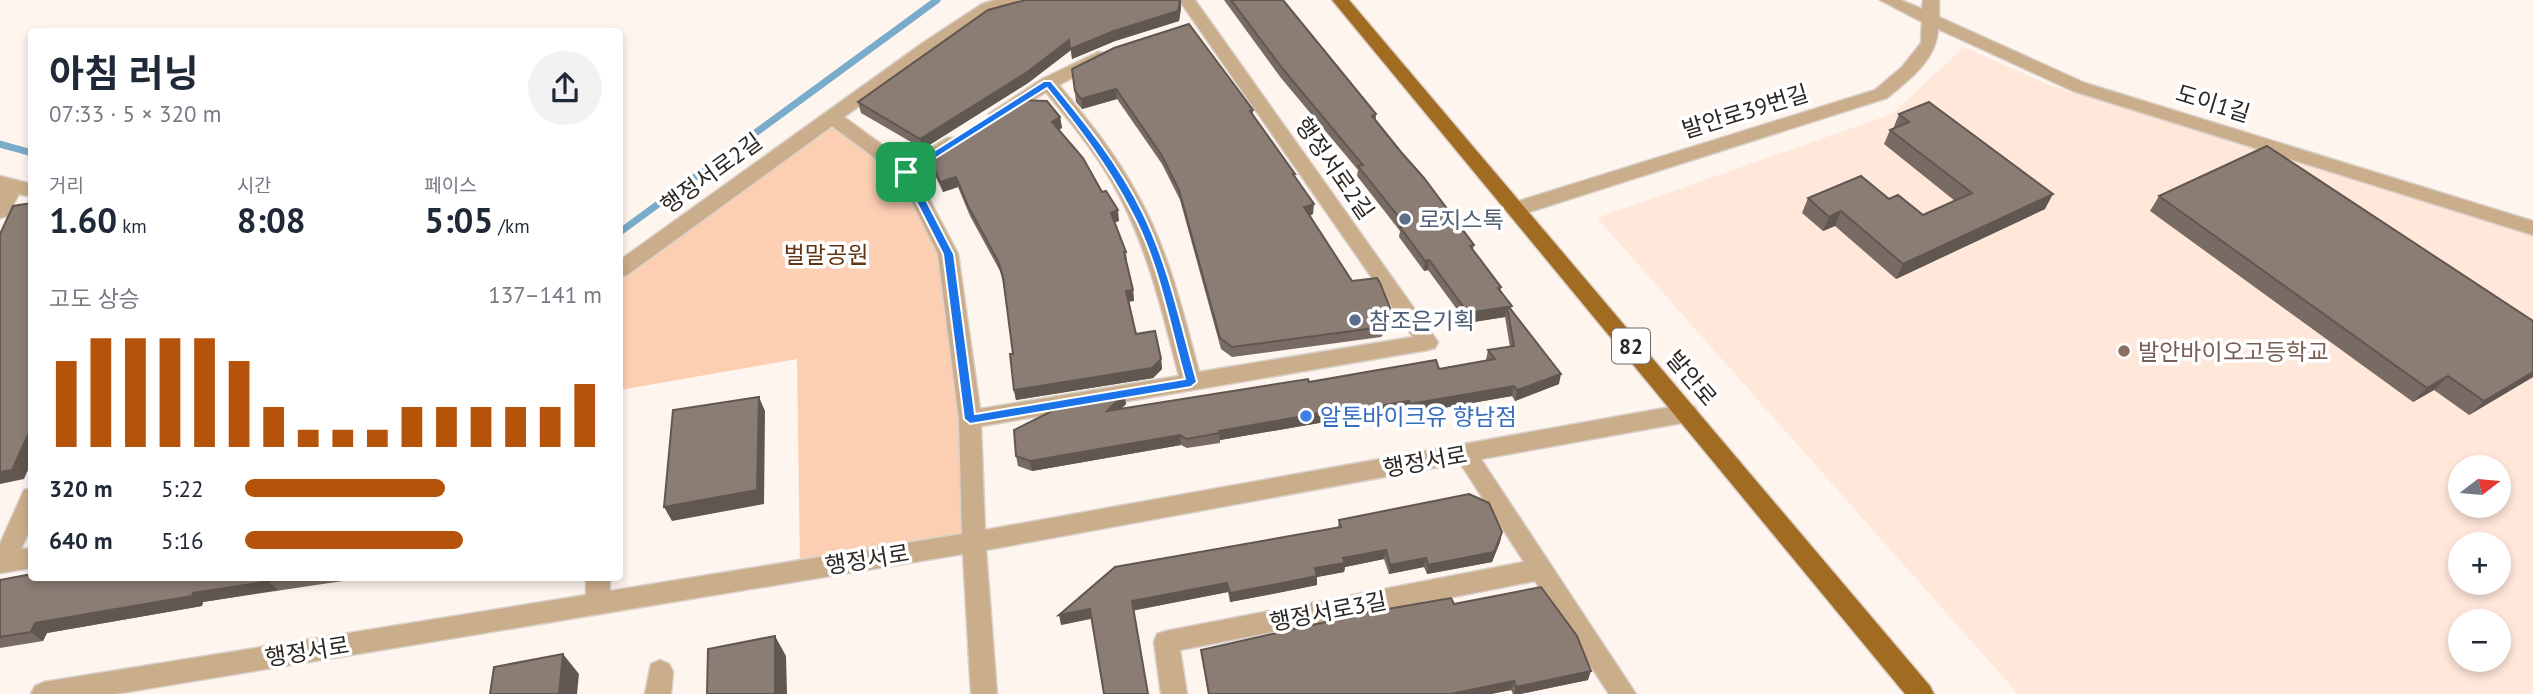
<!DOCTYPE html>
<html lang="ko">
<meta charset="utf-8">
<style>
body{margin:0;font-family:"PT Sans","Noto Sans KR",sans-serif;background:#f2f2f3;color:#1f2937;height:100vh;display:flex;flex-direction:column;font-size:26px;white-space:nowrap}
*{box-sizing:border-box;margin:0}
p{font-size:23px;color:#747a83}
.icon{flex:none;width:38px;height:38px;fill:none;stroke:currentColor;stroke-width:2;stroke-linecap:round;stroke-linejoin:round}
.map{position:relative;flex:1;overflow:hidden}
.side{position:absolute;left:28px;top:28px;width:595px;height:553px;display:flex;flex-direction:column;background:#fff;border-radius:7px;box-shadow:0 4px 10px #0003}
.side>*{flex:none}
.needle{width:46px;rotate:74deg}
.buttons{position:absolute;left:2448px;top:455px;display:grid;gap:14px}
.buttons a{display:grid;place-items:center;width:63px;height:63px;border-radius:50%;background:#fff;box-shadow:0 4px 10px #0003;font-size:35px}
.pin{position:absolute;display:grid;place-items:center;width:60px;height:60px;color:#fff;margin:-30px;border-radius:14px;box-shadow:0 4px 10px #0006}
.round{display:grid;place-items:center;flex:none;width:74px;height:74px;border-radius:37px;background:#f2f2f3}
.overview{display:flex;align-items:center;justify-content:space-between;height:119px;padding:0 21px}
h1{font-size:38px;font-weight:700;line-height:52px}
.stats{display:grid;grid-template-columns:repeat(3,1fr);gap:10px;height:119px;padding:7px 21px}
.stats div{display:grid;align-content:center}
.stats b{font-size:35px;font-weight:700}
.stats small{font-size:19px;font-weight:400}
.stats p{font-size:19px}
.chart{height:196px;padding:14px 21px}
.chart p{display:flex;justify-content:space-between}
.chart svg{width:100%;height:126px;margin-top:7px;stroke:#b45309;stroke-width:6}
ul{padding:0 21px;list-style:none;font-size:23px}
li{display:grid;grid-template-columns:112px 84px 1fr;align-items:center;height:52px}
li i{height:18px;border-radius:9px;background:#b45309}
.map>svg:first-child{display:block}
.built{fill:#ffe7d9;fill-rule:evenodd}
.green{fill:#fccfb3}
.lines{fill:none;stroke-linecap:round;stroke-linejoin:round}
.stream{stroke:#79abca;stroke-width:7}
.minor-casing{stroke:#d9d0ca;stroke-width:3}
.major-casing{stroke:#d9d0ca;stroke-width:3}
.minor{fill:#caad8a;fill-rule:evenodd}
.major{fill:#a16c21;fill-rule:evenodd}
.wall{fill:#786b64}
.shaded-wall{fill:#615751}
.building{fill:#8b7c74;stroke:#615751;stroke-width:2}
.route{fill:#1a73e8;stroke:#fff;stroke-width:2;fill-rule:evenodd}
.service-dot{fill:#5c6f8a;stroke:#fff;stroke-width:2.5}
.education-dot{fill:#8d6e63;stroke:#fff;stroke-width:2.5}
.shop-dot{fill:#3f7fe0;stroke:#fff;stroke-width:2.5}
.labels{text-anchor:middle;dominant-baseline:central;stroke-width:7;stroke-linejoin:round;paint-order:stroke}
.shield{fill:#fff;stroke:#6c6865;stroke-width:2}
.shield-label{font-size:21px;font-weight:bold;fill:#2d2723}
.street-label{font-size:23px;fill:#2d2723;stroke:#fff}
.service-label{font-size:23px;fill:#4e5e75;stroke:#fff;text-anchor:start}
.park-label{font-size:23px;fill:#633514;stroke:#fff}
.education-label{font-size:23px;fill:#785e54;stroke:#fff;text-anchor:start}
.shop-label{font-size:23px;fill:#366cbe;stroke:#fff;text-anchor:start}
</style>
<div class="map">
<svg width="2533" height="694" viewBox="0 0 2533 694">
<rect width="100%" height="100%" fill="#fff5ef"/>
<!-- built -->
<path class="built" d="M1964 47 2049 85 2533 234V694H2018L1597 218 1892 114ZM2460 467H2499V506H2460ZM2460 544H2499V583H2460ZM2460 621H2499V660H2460Z"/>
<!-- green -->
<polygon class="green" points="832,117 906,172 948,254 974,542 800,570 797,359 620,390 620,270"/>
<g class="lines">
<!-- stream -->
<g class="stream">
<polyline points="0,144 32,153"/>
<polyline points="620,232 937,0"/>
</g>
<defs>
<g id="minor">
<path d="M995 0H1019C1014 6 987 16 977 23 931 53 888 85 844 117L907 163 947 138H959L962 142 916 174 958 254 980 409 1179 376C1163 315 1149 253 1120 197 1101 159 1073 125 1046 92L1004 118 998 120 989 114 1042 79 1098 52 1104 53 1107 57 1104 61 1059 85C1087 119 1116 154 1137 194 1168 249 1183 312 1199 372L1413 337 1179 0H1195L1438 342 1435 348 1428 350 981 426 985 530 1687 404 1695 407 1698 413 1695 419 1687 422 1481 459 1636 694H1609L1535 581 1180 650 1187 694H1161L1154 642 1157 634 1166 631 1524 562 1460 463 986 550 997 694H971L963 554 115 694H31L35 686 44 682 586 595V578H610V591L962 534 959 419 938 254 899 176 832 126 627 275 620 277V260L924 42 982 4Z"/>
<path d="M1880 0H1901L1922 9 1923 0H1939V17L2085 83 2533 221V235L2073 91 1938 29C1937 59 1909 80 1887 98L1523 214H1509L1506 209 1509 204 1875 90 1902 67 1921 43 1922 22Z"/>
<polygon points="0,176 32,184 32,197 19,194 7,216 0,218"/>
<polygon points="32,488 32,525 21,549 32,548 32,568 0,573 0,544 24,490"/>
<polygon points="660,660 669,664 673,672 671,694 645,694 651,664"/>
</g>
<polygon id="major" points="1332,0 1349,0 1930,686 1934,694 1905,694"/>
</defs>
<!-- minor casing -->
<use href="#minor" class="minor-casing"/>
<!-- major casing -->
<use href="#major" class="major-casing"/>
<!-- minor -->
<use href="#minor" class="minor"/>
<!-- major -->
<use href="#major" class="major"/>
</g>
<!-- wall -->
<g class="wall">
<polygon points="1181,0 1181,8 1179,21 1115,41 1072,59 1071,50 1028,83 923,149 861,113 858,102"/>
<polygon points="1224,0 1283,0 1376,114 1376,120 1474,245 1473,250 1501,287 1501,291 1512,310 1559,384 1515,401 1512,396 1409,414 1408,411 1326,425 1325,422 1220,440 1220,443 1187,448 1181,445 1032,471 1018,466 1016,456 1124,394 1126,404 1121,409 1309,382 1439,369 1486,360 1488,350 1510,347 1505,317 1467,323 1428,270 1424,271 1399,237 1400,231 1357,176 1358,170 1281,78"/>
<polygon points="1072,69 1253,110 1253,114 1295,178 1313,214 1310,216 1352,281 1390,323 1381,337 1232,357 1221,349 1180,200 1162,164 1117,99 1082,109 1076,102"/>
<polygon points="1899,114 2045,209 1896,279 1835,226 1823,231 1802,213 1808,198 1889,199 1923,215 1955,201 1884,144 1890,130 1893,129"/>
<polygon points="1060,117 1062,128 1059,130 1102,192 1119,221 1115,222 1126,252 1127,262 1126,262 1133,290 1134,301 1129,301 1136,334 1161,359 1162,369 1153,378 1016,400 1014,390 1013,354 1003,282 1000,271 970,216 958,187 943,192 931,167 929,157"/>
<polygon points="2159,196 2533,321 2533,377 2469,415 2434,390 2413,402 2150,211"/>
<polygon points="1339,520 1502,532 1500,542 1492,562 1427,574 1424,567 1389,574 1384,559 1345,567 1344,572 1317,577 1317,585 1278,593 1230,602 1228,592 1061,625 1338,528"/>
<polygon points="32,578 363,578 203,602 202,606 47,633 43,641 0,648 0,580"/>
<polygon points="1454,604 1588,680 1520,694 1513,694 1511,690 1491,694 1208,694 1201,650"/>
</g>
<!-- shaded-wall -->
<g class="shaded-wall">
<polygon points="1181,0 1181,8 1179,21 1115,41 1072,59 1071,50 1028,83 923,149 920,139 1069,40"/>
<polygon points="1116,89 1117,99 1082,109 1081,99"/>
<polygon points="1060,117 1062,128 1054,132 1052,122"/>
<polygon points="956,177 958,187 943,192 940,182"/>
<polygon points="2053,194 2045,209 1896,279 1903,264"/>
<polygon points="1314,204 1313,214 1304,217 1304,207"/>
<polygon points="1118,210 1119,221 1112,223 1111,213"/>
<polygon points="1841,211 1835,226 1823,231 1829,217"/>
<polygon points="1429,260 1428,270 1424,271 1425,261"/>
<polygon points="1133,290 1134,301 1128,302 1126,291"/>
<polygon points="1507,307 1505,317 1467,323 1468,313"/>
<polygon points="1392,313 1390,323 1381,337 1382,327"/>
<polygon points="1161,359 1162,369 1153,378 1016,400 1014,390"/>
<polygon points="2533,372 2533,377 2469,415 2484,401"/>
<polygon points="1561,374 1559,384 1515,401 1517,390"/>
<polygon points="2448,376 2434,390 2413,402 2427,388"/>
<polygon points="1514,386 1512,396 1409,414 1410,404"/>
<polygon points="1124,394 1126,404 1108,421 1107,411"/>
<polygon points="759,397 765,411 764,504 672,521 664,507"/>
<polygon points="1409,401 1408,411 1326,425 1327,415"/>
<polygon points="1326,412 1325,422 1220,440 1219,431"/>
<polygon points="32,426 32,461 24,479 0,484 0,472"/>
<polygon points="1180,435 1181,445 1032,471 1030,461"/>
<polygon points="1502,532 1500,542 1492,562 1427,574 1428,565"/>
<polygon points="1386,550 1384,559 1345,567 1344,572 1317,577 1317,585 1230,602 1230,593 1343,558"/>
<polygon points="1426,558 1424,567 1389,574 1390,565"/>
<polygon points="268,581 278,590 203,602 202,606 47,633 43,641 31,632 35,623 193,593"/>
<polygon points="1227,583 1228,592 1134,610 1132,601"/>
<polygon points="1090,609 1092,618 1061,625 1059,615"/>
<polygon points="775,636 786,656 787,694 775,694"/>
<polygon points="563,654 579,674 577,694 559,694"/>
<polygon points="1591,671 1588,680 1520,694 1514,694 1516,687"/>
<polygon points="1514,681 1511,690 1491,694 1451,694"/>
</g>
<!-- building -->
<g class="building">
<polygon points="1025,0 1180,0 1178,11 1114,31 1070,49 1069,40 1026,73 920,139 858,102 988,10"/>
<polygon points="1231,0 1283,0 1376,114 1372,116 1401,152 1424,178 1474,245 1470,246 1501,287 1498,288 1512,306 1509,307 1561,374 1517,390 1514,386 1410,404 1409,401 1327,415 1326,412 1219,431 1220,433 1186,439 1180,435 1030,461 1016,456 1014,430 1066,404 1124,394 1107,411 1308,379 1309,382 1436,360 1439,369 1495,359 1488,350 1514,346 1507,307 1468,313 1429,260 1425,261 1400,227 1405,225 1358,166 1363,165 1282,68"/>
<polygon points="1189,24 1253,110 1250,111 1295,174 1293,174 1314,204 1304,207 1352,281 1377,278 1380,283 1392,313 1382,327 1232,347 1220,338 1179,190 1161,154 1116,89 1081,99 1075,91 1072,69 1114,48"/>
<polygon points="1018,100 1047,101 1060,117 1052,122 1083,158 1102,192 1106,191 1118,210 1111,213 1126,252 1124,252 1133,290 1126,291 1136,334 1155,331 1161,359 1152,368 1014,390 1010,354 1013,354 1003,277 998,261 968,206 956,177 940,182 929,157"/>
<polygon points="1929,102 2053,194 1903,264 1841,211 1829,217 1808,198 1861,176 1889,199 1898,195 1923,215 1972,193 1890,130 1909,122 1899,114"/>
<polygon points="2267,146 2533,321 2533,372 2484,401 2448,376 2427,388 2159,196"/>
<polygon points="32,203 32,426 12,470 0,472 0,234 13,206"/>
<polygon points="759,397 757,490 664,507 673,410"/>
<polygon points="1469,494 1489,503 1502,532 1494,552 1428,565 1426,558 1390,565 1386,550 1343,558 1345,563 1315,568 1317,576 1278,584 1230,593 1227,583 1132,601 1148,694 1104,694 1090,609 1059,615 1115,567 1341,527 1339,520"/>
<polygon points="32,574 32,578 290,578 193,593 192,596 35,623 31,632 0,637 0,580"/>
<polygon points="1541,587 1577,636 1591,671 1516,687 1514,681 1451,694 1209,694 1201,650 1370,612 1451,598 1454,604"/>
<polygon points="775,636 775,694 707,694 708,649"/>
<polygon points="563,654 559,694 490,694 494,667"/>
</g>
<!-- route -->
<path class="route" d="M1044 81H1051C1085 122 1119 164 1143 213 1169 266 1181 325 1197 382L1191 387 970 424 964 419 943 254 901 172ZM1047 88C1078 127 1108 166 1131 211 1159 262 1169 323 1185 379L975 414 954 254 912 173Z"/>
<!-- markers -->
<g class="service-dot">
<circle cx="1405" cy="219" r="7"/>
<circle cx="1355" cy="320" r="7"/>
</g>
<circle class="education-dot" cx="2124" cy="351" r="7"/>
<circle class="shop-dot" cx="1306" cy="416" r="7"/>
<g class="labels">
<!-- shield labels -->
<rect class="shield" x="1612" y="328.5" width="38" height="35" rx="5"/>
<g class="shield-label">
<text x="1631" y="346">82</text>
</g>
<!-- street labels -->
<g class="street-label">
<text transform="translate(2213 103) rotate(17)">도이1길</text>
<text transform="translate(1745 111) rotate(-17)">발안로39번길</text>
<text transform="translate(1335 168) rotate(55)">행정서로2길</text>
<text transform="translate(711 173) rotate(-36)">행정서로2길</text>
<text transform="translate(1692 378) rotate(50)">발안로</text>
<text transform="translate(1425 461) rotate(-10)">행정서로</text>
<text transform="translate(867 559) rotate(-9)">행정서로</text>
<text transform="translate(1328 611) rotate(-11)">행정서로3길</text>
<text transform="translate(307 651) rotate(-9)">행정서로</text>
</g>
<!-- service labels -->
<g class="service-label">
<text x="1419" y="219">로지스톡</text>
<text x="1369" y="320">참조은기획</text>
</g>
<!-- park labels -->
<g class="park-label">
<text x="826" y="254">벌말공원</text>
</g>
<!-- education labels -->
<g class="education-label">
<text x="2138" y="351">발안바이오고등학교</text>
</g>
<!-- shop labels -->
<g class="shop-label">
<text x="1320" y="416">알톤바이크유 향남점</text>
</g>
</g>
</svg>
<div class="buttons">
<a><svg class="needle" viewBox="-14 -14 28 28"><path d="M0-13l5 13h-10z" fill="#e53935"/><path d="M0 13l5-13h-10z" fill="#747a83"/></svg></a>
<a>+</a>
<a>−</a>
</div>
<div class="pin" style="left:906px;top:172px;background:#1e9e55"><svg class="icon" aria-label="arrive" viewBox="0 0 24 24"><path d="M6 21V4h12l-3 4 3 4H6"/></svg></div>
<section class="side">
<div class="overview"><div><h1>아침 러닝</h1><p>07:33 · 5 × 320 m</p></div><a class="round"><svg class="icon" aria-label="share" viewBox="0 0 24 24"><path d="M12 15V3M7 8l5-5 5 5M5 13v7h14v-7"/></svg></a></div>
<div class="stats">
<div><p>거리</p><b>1.60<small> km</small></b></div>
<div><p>시간</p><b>8:08</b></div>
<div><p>페이스</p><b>5:05<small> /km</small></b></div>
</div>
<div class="chart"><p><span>고도 상승</span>137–141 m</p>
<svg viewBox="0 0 160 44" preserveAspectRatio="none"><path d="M5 44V14M15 44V6M25 44V6M35 44V6M45 44V6M55 44V14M65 44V30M75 44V38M85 44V38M95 44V38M105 44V30M115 44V30M125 44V30M135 44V30M145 44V30M155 44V22"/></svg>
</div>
<ul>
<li><b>320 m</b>5:22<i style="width:56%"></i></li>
<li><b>640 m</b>5:16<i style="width:61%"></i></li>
</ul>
</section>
</div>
